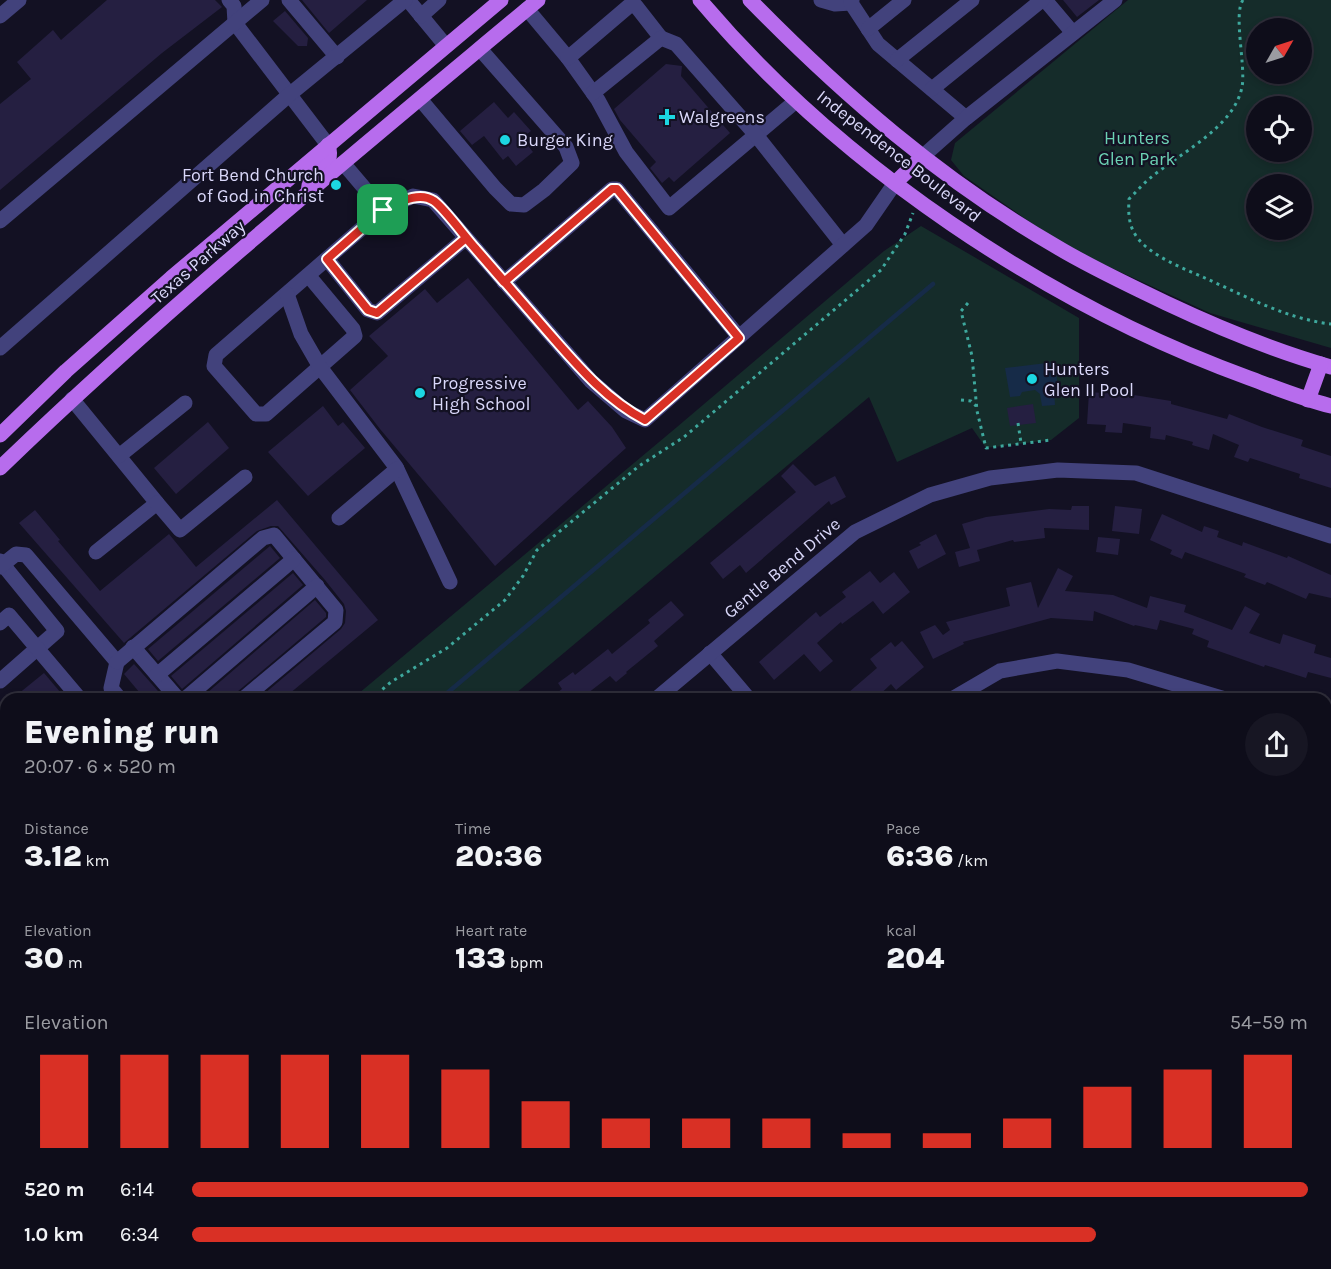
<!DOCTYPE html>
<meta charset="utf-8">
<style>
body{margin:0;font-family:Karla,sans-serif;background:#171623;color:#f1f3f6;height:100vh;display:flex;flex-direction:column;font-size:22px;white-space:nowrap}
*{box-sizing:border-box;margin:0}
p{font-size:20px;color:#9b9ca2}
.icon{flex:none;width:33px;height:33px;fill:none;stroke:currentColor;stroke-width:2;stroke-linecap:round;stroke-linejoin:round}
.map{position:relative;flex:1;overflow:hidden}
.sheet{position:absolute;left:0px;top:693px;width:1332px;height:576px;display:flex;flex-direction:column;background:#0e0d1a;border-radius:18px 18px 0 0;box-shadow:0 3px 9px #0003,0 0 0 2px #2e2d39}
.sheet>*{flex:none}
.needle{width:39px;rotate:51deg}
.buttons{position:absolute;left:1246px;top:18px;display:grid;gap:12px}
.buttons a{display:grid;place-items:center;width:66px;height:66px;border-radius:50%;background:#0e0d1a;box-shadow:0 3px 9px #0003,0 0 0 2px #2e2d39;font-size:30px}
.pin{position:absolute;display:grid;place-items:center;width:51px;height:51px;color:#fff;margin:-26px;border-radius:12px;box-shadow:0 3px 9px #0006}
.round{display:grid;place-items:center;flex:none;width:63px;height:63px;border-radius:32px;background:#171623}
.overview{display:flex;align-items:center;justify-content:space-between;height:102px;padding:0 24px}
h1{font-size:33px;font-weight:800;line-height:45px}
.stats{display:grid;grid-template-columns:repeat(3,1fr);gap:9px;height:102px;padding:6px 24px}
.stats div{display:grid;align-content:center}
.stats b{font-size:30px;font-weight:800}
.stats small{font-size:16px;font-weight:400}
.stats p{font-size:16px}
.chart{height:168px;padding:12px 24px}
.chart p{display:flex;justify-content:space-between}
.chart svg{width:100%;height:108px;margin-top:6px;stroke:#d93025;stroke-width:6}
ul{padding:0 24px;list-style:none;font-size:20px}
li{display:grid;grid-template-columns:96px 72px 1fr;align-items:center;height:45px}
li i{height:15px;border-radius:8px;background:#d93025}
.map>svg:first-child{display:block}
.green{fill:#152c2a;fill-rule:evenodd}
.water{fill:#162b48}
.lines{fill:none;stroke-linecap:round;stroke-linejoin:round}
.stream{stroke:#162b48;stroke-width:4.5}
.building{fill:#251f41}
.path{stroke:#3ea89d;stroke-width:3;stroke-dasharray:3 4.5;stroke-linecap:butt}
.minor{stroke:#42427c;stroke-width:15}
.major{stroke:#b76ced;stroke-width:15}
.route-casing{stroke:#fff;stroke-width:12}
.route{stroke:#d93025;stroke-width:8}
.poi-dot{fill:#1cd6e2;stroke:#131123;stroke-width:2}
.labels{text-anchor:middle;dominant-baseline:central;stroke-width:4.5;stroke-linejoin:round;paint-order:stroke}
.poi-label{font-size:18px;fill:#dad8fa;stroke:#131123;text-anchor:start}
.park-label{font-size:18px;fill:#6cd2b4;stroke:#131123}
.street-label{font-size:18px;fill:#dad8fa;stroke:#131123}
</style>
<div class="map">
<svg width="1331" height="1269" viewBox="0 0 1331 1269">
<rect width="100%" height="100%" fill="#131123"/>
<!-- green -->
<g class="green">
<path d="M1128 0H1331V348L1210 313 1066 247 964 176 951 160 955 143ZM1257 28H1302V74H1257ZM1257 106H1302V152H1257ZM1257 184H1302V230H1257Z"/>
<polygon points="921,226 1079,318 1079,418 1051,440 986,448 972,428 897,462 869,397 509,699 352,699 677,427 884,251"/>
<polygon points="0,958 6,965 6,1084 0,1083"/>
<polygon points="240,1263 344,1263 349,1269 245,1269"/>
</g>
<!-- water -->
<polygon class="water" points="1055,362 1058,389 1054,391 1055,405 1042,406 1040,394 1035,390 1022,392 1020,396 1010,397 1005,368"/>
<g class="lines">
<!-- stream -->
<g class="stream">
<polyline points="440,699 933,284"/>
<polyline points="0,1020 6,1023"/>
<polyline points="295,1263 300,1269"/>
</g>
</g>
<!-- building -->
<g class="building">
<polygon points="107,0 215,0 222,7 162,53 0,190 0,104 31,79 17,62 53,30 61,40"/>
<polygon points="302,0 367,0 329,33"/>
<polygon points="1063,0 1099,0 1077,17"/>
<polygon points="285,11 308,38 307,46 298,46 273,21"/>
<polygon points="666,64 682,66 681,76 730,133 674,182 669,177 662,183 650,168 656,162 620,120 614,109"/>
<polygon points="494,102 508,118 514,112 531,131 522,138 533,152 516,166 508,156 503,160 484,136 472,145 460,131"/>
<polygon points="468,278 578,410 588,401 612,427 626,448 495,566 380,429 350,390 388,356 369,336 425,289 437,303"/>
<polygon points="1089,392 1134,395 1171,401 1171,404 1227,419 1229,414 1262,427 1303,440 1301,446 1331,456 1331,488 1299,478 1300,474 1250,458 1248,462 1234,457 1239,445 1213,434 1209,450 1192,445 1193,442 1166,435 1165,440 1150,438 1151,427 1123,423 1122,433 1105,432 1106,425 1087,424"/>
<polygon points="1033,404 1036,423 1010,426 1007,408"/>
<polygon points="323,406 338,426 343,422 365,448 308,496 268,452"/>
<polygon points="208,422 229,448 176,494 154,468"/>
<polygon points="793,464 815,486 835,476 846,497 831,505 829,501 746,573 740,565 723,579 710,563 796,492 781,476"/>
<polygon points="277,500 378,620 283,699 258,699 341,629 345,623 346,611 344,604 325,580 278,526 271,526 257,531 124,643 19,523 35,510 60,540 58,541 100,591 169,534 196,567"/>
<polygon points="1072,506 1089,506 1089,530 1044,528 1045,538 1014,542 1013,540 977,550 980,561 959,567 955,552 970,548 962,524 986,517 1049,509 1071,510"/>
<polygon points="1115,506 1142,509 1139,534 1112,531"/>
<polygon points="1162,514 1202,532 1204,526 1219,531 1217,537 1242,546 1243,542 1287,558 1288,556 1331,575 1331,598 1309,593 1306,599 1267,582 1265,585 1244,577 1246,574 1185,552 1182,559 1170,554 1172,550 1150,540"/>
<polygon points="936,534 946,554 918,569 909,551 921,545 919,543"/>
<polygon points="1098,537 1120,539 1118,555 1096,552"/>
<polygon points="270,546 280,558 158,661 148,649"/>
<polygon points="1058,568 1073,576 1065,591 1113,595 1147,608 1150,596 1186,605 1184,612 1232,630 1245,606 1260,614 1249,633 1280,644 1283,634 1316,645 1314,653 1331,658 1331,678 1308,672 1306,678 1265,665 1264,667 1207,647 1209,641 1192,634 1194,629 1160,620 1157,630 1135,625 1134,626 1094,611 1093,621 1051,618 963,642 964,644 933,659 920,632 935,625 943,635 950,630 946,622 1010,606 1006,588 1031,582 1038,608"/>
<polygon points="870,571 880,583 894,572 910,592 883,614 873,601 842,624 841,622 817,643 833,661 820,672 804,654 774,680 759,662 816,612 820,617 846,597 842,592"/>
<polygon points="293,573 303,585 182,689 171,676"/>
<polygon points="315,600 326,613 326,617 237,692 233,699 200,699"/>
<polygon points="671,601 684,615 654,641 658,646 626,672 627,673 616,682 610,676 588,693 593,699 549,699 562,689 558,683 573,672 575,675 608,649 612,654 650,623 648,620"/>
<polygon points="902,641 924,667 896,690 891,684 875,699 841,699 877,668 870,659 891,642 895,647"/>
<polygon points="134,664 150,682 165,699 145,699 124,674"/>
<polygon points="44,673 66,699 12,699"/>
</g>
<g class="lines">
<!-- path -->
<g class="path">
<path d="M1243 0C1233 14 1246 66 1242 87 1234 128 1178 154 1149 179 1142 185 1136 192 1129 199 1128 218 1129 231 1144 245 1161 260 1185 269 1205 278 1245 296 1287 319 1331 324"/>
<polyline points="968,303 961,311 972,356 977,411 986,448 1051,440"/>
<polyline points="961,400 971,401 976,406"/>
<polyline points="1018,423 1021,443"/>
<polyline points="371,699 391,682 447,648 505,600 523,576 537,550 639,466 684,437 881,270 905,234 913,213"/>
<polyline points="0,978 6,983"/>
<polyline points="0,1063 6,1064"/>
<polyline points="261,1263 266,1269"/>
</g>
<!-- minor -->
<g class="minor">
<polyline points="229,0 234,6 235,23 328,145"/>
<polyline points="289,0 337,57"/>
<polyline points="408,0 446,46"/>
<polyline points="821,0 835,4 851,3 852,0"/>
<polyline points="1045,0 1073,33"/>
<polyline points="851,3 878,44 966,118"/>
<polyline points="527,9 568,58 598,100 626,152 669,208 796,101"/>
<polyline points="0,16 19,0"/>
<polyline points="421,16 439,0"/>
<polyline points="868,29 904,0"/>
<polyline points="568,58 629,6 636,6 661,38"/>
<polyline points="897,60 972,0"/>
<polyline points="932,89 1042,0"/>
<polyline points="593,93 661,38 676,44 756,135 843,245"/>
<polyline points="420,99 495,188 511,204 524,205 544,190 572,163 566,147 480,49"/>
<polyline points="922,157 966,118 1115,0"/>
<polyline points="343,163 383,210"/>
<polyline points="0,221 262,0"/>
<polyline points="327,259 368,310 377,313 466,238"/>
<polyline points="308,275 353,329 355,336 266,414 256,414 214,366 216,355 383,210 413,196 433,200 591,381 626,411 645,420 866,225 895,183"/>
<polyline points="504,282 612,189 617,189 739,337"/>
<polyline points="287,294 301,334 320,367 396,467 450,582"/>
<polyline points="0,348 289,95 405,0"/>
<polyline points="72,399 157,503 96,552"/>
<polyline points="119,456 185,403"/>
<polyline points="157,503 180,530 245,477"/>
<polyline points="339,518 397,469"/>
<polyline points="0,561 57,631 0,681"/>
<polyline points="0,567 16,554 26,555 117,662 111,688 120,699"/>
<polyline points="0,623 9,615 80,699"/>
<polyline points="133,647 178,699"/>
<polyline points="710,653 749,699"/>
<polyline points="117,662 263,538 274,535 336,610 335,622 243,699"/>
<polyline points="157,675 294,559"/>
<polyline points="185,699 317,586"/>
<polyline points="656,699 855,532 930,495 990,478 1058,470 1136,473 1331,536"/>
<polyline points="952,699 1000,671 1057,661 1128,670 1225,699"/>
<polyline points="1326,729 1331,730"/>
<polyline points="0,783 6,778"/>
<polyline points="0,840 6,835"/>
<polyline points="0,884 6,879"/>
<polyline points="0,903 6,910"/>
<polyline points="1326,922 1331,924"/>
<polyline points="1326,1145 1331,1138"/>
<polyline points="484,1263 489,1269"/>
<polyline points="729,1263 734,1269"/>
<polyline points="977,1263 982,1269"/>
<polyline points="1222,1263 1227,1269"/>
<polyline points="126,1269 128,1263"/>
<polyline points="1203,1269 1211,1263"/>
</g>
<!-- major -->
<g class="major">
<path d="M700 0C839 165 1047 305 1249 378 1276 388 1303 399 1331 406"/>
<path d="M750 0C842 94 942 181 1057 247 1092 268 1129 285 1166 303 1219 328 1275 351 1331 367"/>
<polyline points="895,183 922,157"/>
<path d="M308 193C309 187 309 178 313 173 322 162 334 164 328 145"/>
<polyline points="1308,400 1321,364"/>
<polyline points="0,435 66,371 171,278 501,0"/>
<path d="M0 468C171 303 356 152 538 0"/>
</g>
</g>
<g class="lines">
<defs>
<path id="route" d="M383 210C397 204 418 190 434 201 445 209 465 237 476 249 500 277 524 304 548 332 577 365 605 399 645 420L739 338 617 189H612L504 282 466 238 377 313 368 310 327 259 383 210"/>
</defs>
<!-- route casing -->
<use href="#route" class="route-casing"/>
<!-- route -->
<use href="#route" class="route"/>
</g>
<!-- markers -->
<g class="poi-dot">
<path d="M664 108h6v6h6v6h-6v6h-6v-6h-6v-6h6z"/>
<circle cx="505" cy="140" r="6"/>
<circle cx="336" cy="185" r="6"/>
<circle cx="1032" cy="379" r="6"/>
<circle cx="420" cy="393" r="6"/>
</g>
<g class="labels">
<!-- poi labels -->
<g class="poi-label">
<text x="679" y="117">Walgreens</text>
<text x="517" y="140">Burger King</text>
<text x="324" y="175" text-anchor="end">Fort Bend Church<tspan x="324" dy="21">of God in Christ</tspan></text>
<text x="1044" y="369">Hunters<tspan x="1044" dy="21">Glen II Pool</tspan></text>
<text x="432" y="383">Progressive<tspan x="432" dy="21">High School</tspan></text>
</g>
<!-- park labels -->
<g class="park-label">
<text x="1137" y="138">Hunters<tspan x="1137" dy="21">Glen Park</tspan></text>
</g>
<!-- street labels -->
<g class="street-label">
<text transform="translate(899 156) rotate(38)">Independence Boulevard</text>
<text transform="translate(198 262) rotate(-41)">Texas Parkway</text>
<text transform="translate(782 568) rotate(-40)">Gentle Bend Drive</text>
</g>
</g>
</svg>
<div class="buttons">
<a><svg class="needle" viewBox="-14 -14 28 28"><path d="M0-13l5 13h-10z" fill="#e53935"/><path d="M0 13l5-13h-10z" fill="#9b9ca2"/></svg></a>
<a><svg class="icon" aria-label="locate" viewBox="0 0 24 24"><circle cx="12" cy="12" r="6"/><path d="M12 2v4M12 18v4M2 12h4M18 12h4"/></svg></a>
<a><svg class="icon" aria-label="layers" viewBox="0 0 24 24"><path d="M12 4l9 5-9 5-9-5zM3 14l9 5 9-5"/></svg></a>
</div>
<div class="pin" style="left:383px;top:210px;background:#1e9e55"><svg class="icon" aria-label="arrive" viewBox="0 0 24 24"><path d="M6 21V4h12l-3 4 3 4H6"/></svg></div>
<section class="sheet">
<div class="overview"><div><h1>Evening run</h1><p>20:07 · 6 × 520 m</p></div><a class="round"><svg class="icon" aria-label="share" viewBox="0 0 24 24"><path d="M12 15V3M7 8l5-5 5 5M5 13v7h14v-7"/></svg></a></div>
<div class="stats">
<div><p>Distance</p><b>3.12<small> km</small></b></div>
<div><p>Time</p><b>20:36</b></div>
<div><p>Pace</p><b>6:36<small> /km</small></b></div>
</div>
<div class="stats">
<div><p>Elevation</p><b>30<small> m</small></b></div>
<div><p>Heart rate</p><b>133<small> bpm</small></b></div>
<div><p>kcal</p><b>204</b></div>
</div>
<div class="chart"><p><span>Elevation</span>54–59 m</p>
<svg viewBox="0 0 160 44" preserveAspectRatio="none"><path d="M5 44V6M15 44V6M25 44V6M35 44V6M45 44V6M55 44V12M65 44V25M75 44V32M85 44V32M95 44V32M105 44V38M115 44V38M125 44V32M135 44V19M145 44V12M155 44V6"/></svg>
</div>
<ul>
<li><b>520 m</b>6:14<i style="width:100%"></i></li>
<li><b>1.0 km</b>6:34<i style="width:81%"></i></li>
</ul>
</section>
</div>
